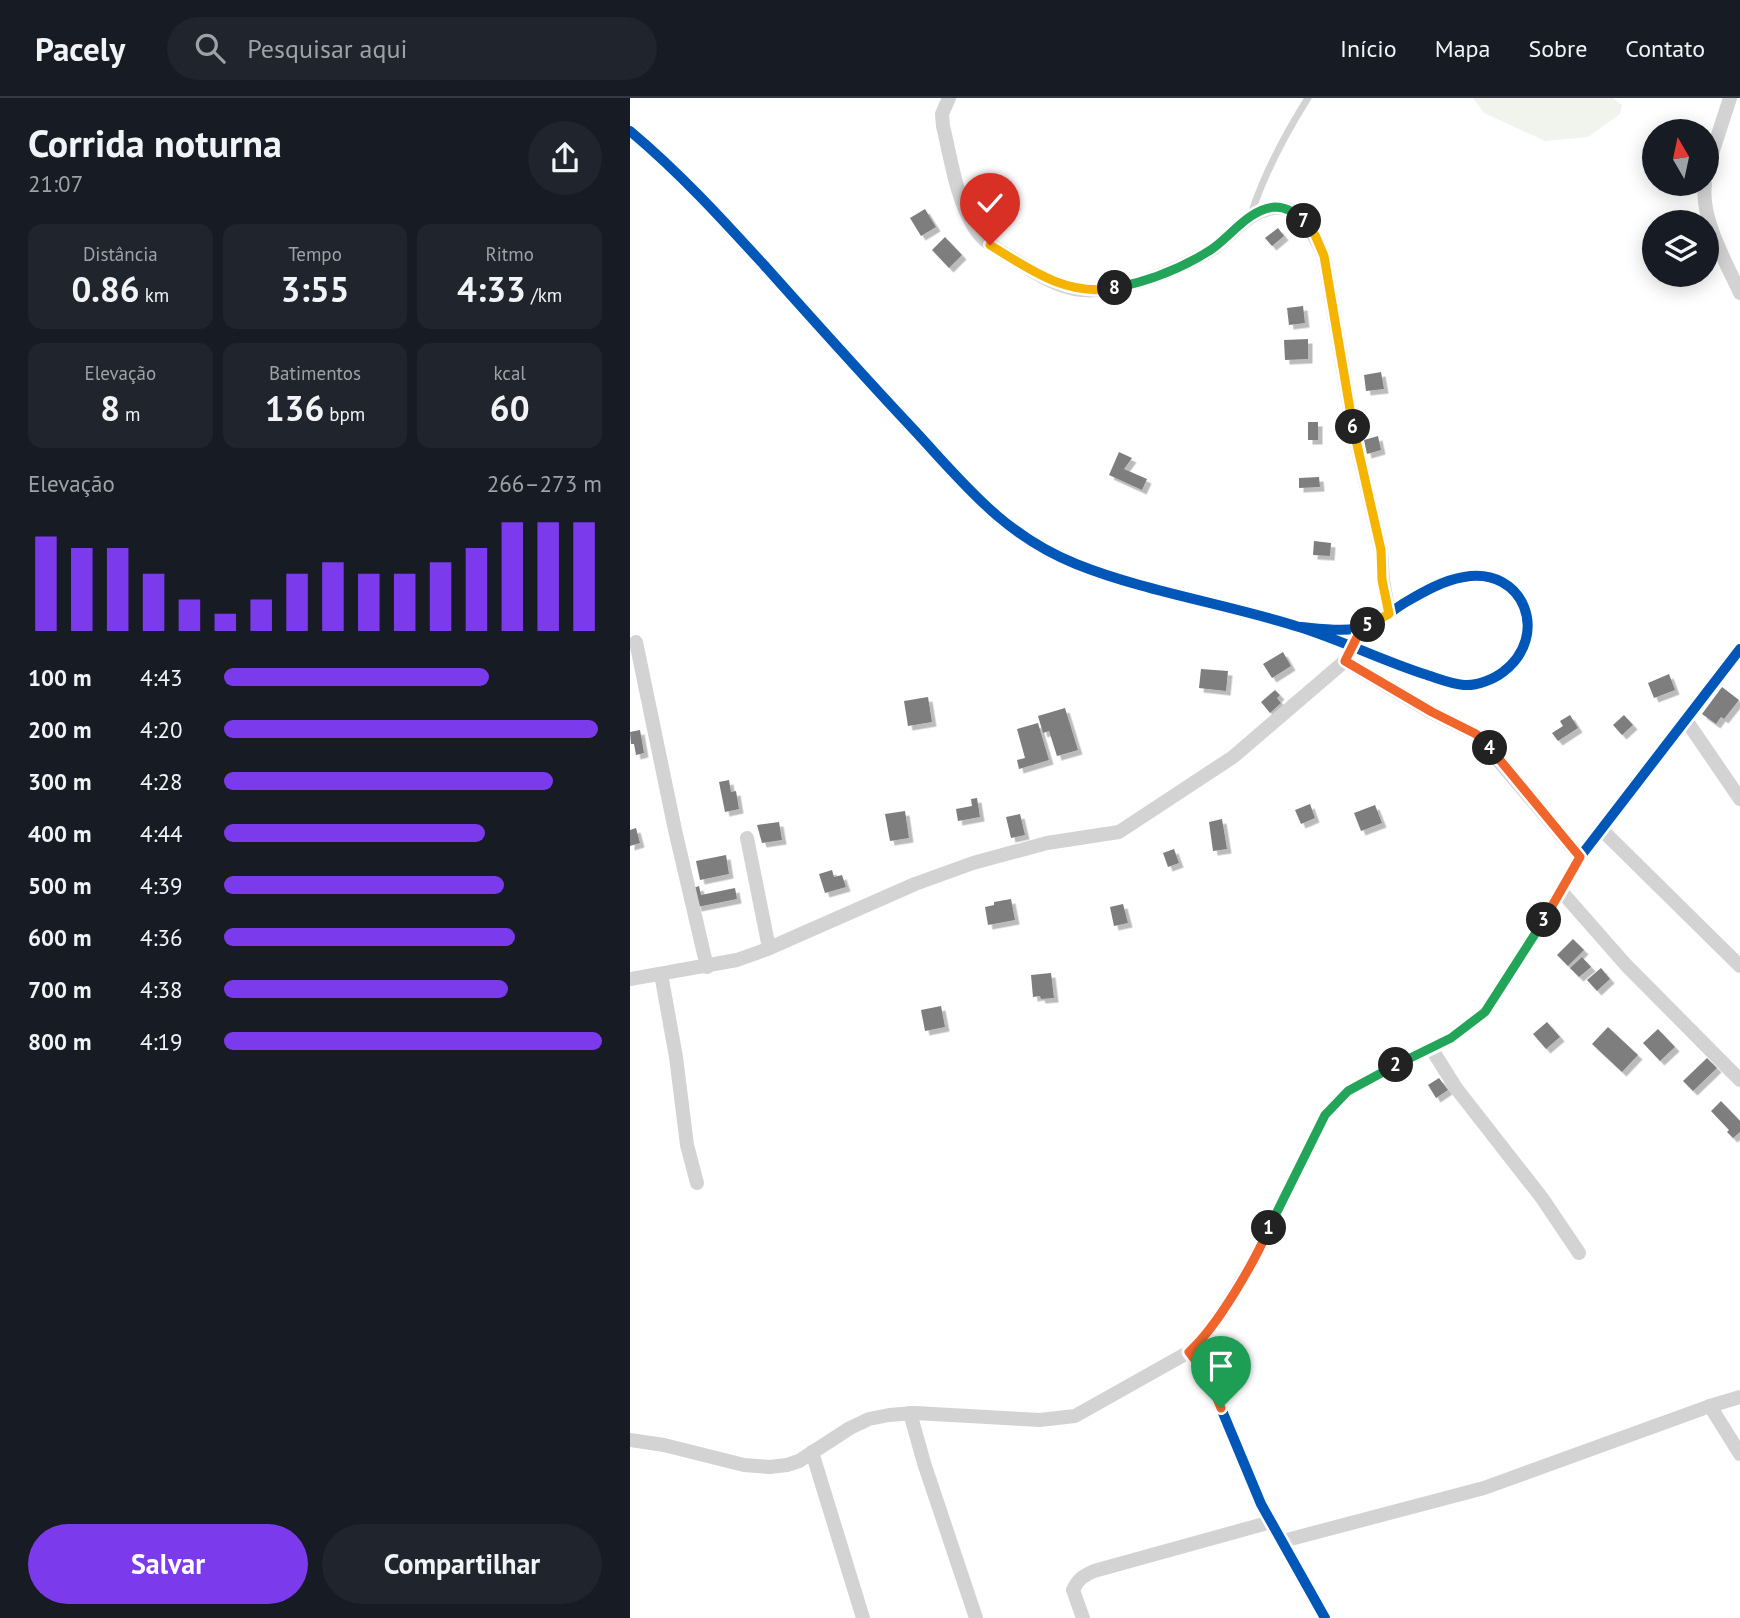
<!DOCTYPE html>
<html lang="pt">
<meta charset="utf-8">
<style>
body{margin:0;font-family:"PT Sans",sans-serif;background:#20242c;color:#f1f3f6;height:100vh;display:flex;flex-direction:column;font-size:26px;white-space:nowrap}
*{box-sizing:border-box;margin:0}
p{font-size:23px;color:#9ea1a6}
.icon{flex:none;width:38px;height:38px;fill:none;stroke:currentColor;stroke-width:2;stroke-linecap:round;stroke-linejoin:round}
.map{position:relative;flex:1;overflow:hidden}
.panel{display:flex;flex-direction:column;background:#171b24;width:630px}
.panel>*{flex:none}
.needle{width:46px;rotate:351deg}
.tools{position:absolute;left:1012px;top:21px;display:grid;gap:14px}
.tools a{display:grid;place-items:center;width:77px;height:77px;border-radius:50%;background:#171b24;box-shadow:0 4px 18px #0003;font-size:35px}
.pin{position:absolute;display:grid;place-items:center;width:60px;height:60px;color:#fff;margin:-72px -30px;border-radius:50% 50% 50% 0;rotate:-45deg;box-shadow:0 0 7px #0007}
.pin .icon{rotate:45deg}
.km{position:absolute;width:35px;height:35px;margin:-18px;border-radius:50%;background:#222;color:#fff;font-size:19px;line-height:35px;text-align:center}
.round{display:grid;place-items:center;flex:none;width:74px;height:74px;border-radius:37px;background:#20242c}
.overview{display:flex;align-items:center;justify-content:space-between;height:119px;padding:0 28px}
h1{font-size:38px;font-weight:600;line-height:52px}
.stats{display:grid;grid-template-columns:repeat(3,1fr);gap:10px;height:119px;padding:7px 28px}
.stats div{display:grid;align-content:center;border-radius:14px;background:#20242c;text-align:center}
.stats b{font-size:35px;font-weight:600}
.stats small{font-size:19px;font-weight:400}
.stats p{font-size:19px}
.chart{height:196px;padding:14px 28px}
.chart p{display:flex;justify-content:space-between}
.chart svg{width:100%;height:126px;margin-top:7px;stroke:#7c3aed;stroke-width:6}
.primary-button{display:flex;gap:14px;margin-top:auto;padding:14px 28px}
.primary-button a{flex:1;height:80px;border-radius:42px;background:#7c3aed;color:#fff;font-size:28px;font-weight:600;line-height:80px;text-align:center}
.primary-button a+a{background:#20242c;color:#f1f3f6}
ul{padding:0 28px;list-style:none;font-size:23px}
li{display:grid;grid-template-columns:112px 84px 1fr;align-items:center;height:52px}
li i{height:18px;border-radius:9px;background:#7c3aed}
header{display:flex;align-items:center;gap:42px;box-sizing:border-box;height:98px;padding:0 35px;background:#171b24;border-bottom:2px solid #363941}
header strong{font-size:33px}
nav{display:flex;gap:38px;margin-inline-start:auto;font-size:24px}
.search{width:490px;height:63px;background:#20242c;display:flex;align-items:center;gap:18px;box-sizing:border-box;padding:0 24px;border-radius:38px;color:#9ea1a6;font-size:26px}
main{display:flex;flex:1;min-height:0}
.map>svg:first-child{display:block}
.green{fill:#f0f4ec}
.building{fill:#7e7e7e;filter:url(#shadow)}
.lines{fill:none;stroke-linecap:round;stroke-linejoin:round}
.service{stroke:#d3d3d3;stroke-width:7}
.minor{stroke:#d3d3d3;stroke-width:14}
.cycleway-casing{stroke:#fff;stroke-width:15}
.cycleway{stroke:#0057b8;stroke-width:10}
.split-1-casing{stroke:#fff;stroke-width:14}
.split-2-casing{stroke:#fff;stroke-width:14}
.split-3-casing{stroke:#fff;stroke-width:14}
.split-4-casing{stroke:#fff;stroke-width:14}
.split-5-casing{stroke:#fff;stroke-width:14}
.split-6-casing{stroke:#fff;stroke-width:14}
.split-7-casing{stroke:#fff;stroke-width:14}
.split-8-casing{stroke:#fff;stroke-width:14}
.split-9-casing{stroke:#fff;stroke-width:14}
.split-1{stroke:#f0652b;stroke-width:9}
.split-2{stroke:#22a559;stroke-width:9}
.split-3{stroke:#22a559;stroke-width:9}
.split-4{stroke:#f0652b;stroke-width:9}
.split-5{stroke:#f0652b;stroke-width:9}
.split-6{stroke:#f5b400;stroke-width:9}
.split-7{stroke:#f5b400;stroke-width:9}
.split-8{stroke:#22a559;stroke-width:9}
.split-9{stroke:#f5b400;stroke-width:9}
</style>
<header>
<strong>Pacely</strong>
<div class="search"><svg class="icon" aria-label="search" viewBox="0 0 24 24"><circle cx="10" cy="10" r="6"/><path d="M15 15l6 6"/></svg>Pesquisar aqui</div>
<nav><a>Início</a><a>Mapa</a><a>Sobre</a><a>Contato</a></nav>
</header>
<main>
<section class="panel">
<div class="overview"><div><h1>Corrida noturna</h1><p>21:07</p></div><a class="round"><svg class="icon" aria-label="share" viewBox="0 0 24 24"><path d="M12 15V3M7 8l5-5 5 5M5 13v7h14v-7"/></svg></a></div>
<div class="stats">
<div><p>Distância</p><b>0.86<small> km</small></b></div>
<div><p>Tempo</p><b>3:55</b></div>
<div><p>Ritmo</p><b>4:33<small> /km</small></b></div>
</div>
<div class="stats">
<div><p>Elevação</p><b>8<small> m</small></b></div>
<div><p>Batimentos</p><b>136<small> bpm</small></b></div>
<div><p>kcal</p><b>60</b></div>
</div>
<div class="chart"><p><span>Elevação</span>266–273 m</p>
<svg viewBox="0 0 160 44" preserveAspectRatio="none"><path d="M5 44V11M15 44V15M25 44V15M35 44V24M45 44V33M55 44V38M65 44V33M75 44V24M85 44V20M95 44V24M105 44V24M115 44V20M125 44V15M135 44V6M145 44V6M155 44V6"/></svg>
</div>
<ul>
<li><b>100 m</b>4:43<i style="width:70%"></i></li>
<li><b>200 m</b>4:20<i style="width:99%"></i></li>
<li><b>300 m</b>4:28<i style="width:87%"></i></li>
<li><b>400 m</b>4:44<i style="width:69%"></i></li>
<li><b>500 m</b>4:39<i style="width:74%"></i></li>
<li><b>600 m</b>4:36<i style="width:77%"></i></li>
<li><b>700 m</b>4:38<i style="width:75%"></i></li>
<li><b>800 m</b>4:19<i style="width:100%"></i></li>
</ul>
<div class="primary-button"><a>Salvar</a><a>Compartilhar</a></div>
</section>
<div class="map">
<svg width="1110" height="1520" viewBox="0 0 1110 1520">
<defs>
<filter id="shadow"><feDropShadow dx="4.5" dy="4.5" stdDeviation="0" flood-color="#0004"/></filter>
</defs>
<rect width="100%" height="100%" fill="#fff"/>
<!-- green -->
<polygon class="green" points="843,0 983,0 992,7 990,16 958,39 915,43 854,15"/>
<!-- building -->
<g class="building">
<polygon points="295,111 306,129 291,138 280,120"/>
<polygon points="648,130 654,138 642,148 635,140"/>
<polygon points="315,139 332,157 319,170 302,152"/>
<polygon points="673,208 675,225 659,227 657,210"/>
<polygon points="678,241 678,261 655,262 654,242"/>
<polygon points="751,274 754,291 736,293 734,277"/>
<rect x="678" y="324" width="10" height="18"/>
<polygon points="748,338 751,352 737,356 734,342"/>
<polygon points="489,354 502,360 494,371 517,381 512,392 479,377"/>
<polygon points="689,379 690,389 669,390 669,380"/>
<polygon points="684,443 701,445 700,458 683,457"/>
<polygon points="653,554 661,568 642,580 633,566"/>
<polygon points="571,571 598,573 596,593 569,590"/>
<polygon points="1039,576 1045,592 1024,600 1018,585"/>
<polygon points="1092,589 1109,602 1094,621 1091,619 1086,626 1072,616"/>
<polygon points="645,592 650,597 647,600 651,605 640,615 631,604"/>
<polygon points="298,599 302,624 278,628 274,603"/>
<polygon points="435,610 448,652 427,658 419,633 413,635 408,618"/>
<polygon points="940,617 948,630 928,643 922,635 933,628 930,623"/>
<polygon points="994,617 1003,627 992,637 983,627"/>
<polygon points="408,625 419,662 389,671 387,662 395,660 387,631"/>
<polygon points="10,632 14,655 6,657 4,646 1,646 0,634"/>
<polygon points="99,682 101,694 106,693 109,711 95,714 89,684"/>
<polygon points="347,700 350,719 328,723 326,711 342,708 341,701"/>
<polygon points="680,706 685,720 671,726 665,712"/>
<polygon points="745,707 752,725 731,733 724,715"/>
<polygon points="275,713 279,740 260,743 255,716"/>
<polygon points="390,716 395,737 381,740 376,719"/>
<polygon points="592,721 597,751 583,753 579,724"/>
<polygon points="149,724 152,742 132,745 127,727"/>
<polygon points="6,730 10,745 0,748 0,732"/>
<polygon points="544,751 549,765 538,769 533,755"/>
<polygon points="96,757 99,776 70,782 66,763"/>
<polygon points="202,772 204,779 212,777 216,789 195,795 189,776"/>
<polygon points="69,788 71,797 105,790 107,801 67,809 63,790"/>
<polygon points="381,801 385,822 358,827 355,809 364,807 364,804"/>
<polygon points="493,806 498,825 484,828 480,809"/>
<polygon points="943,841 954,852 938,868 927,857"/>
<polygon points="952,859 961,869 949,879 940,870"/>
<polygon points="971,870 980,881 967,893 957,882"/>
<polygon points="421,875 424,900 411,901 410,898 403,899 401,877"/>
<polygon points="311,908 315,929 295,933 291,912"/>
<polygon points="917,924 930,939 916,951 903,936"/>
<polygon points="978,929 1008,957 992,974 962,946"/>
<polygon points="1028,931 1045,949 1030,963 1013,945"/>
<polygon points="1077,960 1087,970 1063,993 1053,983"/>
<polygon points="809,980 818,992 806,1000 798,987"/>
<polygon points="1091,1003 1110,1023 1110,1034 1103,1040 1097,1034 1099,1032 1081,1013"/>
</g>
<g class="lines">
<!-- service -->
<path class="service" d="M621 116C635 74 654 38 678 0"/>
<!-- minor -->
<g class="minor">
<path d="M319 0 312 16 313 28C321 61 326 100 344 129 353 144 370 153 385 162 405 175 428 190 452 192 483 195 527 180 555 166 564 162 574 156 583 151 602 137 618 113 644 110 671 107 685 138 694 158L723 330 751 452 753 482 759 516"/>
<path d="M0 33C49 74 91 120 134 167 184 223 234 279 285 333 336 388 374 437 446 466 516 494 597 506 669 529 711 542 751 562 794 576 807 580 821 586 834 587 847 588 864 581 873 574 921 538 894 468 834 479 814 482 793 494 776 504 764 511 753 521 741 527 720 535 693 531 671 529"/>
<polyline points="1076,74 1100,0"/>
<path d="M1075 86C1070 120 1096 164 1110 195"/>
<polyline points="6,544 45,732 77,869"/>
<polyline points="715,563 801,614 846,636 950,759"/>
<polyline points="1056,622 1110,701"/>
<polyline points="971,731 1110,868"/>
<polyline points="117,740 139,850"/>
<polyline points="931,793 996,867 1110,982"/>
<polyline points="31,876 46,959 57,1047 67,1085"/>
<polyline points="0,881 107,862 135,852 285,786 343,765 417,745 489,734 603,659 715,563 726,542"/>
<polyline points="801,950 826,990 912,1100 949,1155"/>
<polyline points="1080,1308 1110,1356"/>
<polyline points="280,1315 294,1365 346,1520"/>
<polyline points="0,1342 34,1347 114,1367 140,1369 157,1367 169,1363 220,1330 239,1321 259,1317 285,1315 410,1322 445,1318 559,1254"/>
<polyline points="182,1354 233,1520"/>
<polyline points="653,1443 854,1390 1080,1308 1110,1299"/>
<path d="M453 1520 443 1492C448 1481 453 1478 464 1473L641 1424"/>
<polyline points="695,1520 631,1406 578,1279 559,1254 580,1232 630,1149 685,1034 707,1002 731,984 821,940 855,914 869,895 950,759 1110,551"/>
</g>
<defs>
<g id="cycleway">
<path d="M0 33C49 74 91 120 134 167 184 223 234 279 285 333 336 388 374 437 446 466 516 494 597 506 669 529 711 542 751 562 794 576 807 580 821 586 834 587 847 588 864 581 873 574 921 538 894 468 834 479 814 482 793 494 776 504 764 511 753 521 741 527 720 535 693 531 671 529"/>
<polyline points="695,1520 631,1406 578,1279 559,1254 580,1232 630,1149 685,1034 707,1002 731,984 821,940 855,914 869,895 950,759 1110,551"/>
</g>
</defs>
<!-- cycleway casing -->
<use href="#cycleway" class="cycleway-casing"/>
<!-- cycleway -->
<use href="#cycleway" class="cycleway"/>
</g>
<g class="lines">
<defs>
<path id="split-1" d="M591 1310 578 1279 559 1254C587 1229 624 1165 639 1130"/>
<polyline id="split-2" points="639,1130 695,1017 718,993 766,967"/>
<polyline id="split-3" points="766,967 821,940 855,914 914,822"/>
<polyline id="split-4" points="860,650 950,759 914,822"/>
<polyline id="split-5" points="738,527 732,529 715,563 802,614 846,636 860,650"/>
<polyline id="split-6" points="723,329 751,452 752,482 759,516 738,527"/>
<polyline id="split-7" points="674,123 685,137 694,158 723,329"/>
<path id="split-8" d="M485 190C519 183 553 170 582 151 601 138 619 111 645 109 656 109 667 116 674 123"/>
<path id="split-9" d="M360 147C399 171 437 199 485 190"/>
</defs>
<!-- split-1 casing -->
<use href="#split-1" class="split-1-casing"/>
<!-- split-2 casing -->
<use href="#split-2" class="split-2-casing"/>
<!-- split-3 casing -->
<use href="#split-3" class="split-3-casing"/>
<!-- split-4 casing -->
<use href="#split-4" class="split-4-casing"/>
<!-- split-5 casing -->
<use href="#split-5" class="split-5-casing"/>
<!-- split-6 casing -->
<use href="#split-6" class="split-6-casing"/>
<!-- split-7 casing -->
<use href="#split-7" class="split-7-casing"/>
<!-- split-8 casing -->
<use href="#split-8" class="split-8-casing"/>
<!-- split-9 casing -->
<use href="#split-9" class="split-9-casing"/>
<!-- split-1 -->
<use href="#split-1" class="split-1"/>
<!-- split-2 -->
<use href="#split-2" class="split-2"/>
<!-- split-3 -->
<use href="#split-3" class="split-3"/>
<!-- split-4 -->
<use href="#split-4" class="split-4"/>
<!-- split-5 -->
<use href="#split-5" class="split-5"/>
<!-- split-6 -->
<use href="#split-6" class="split-6"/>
<!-- split-7 -->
<use href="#split-7" class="split-7"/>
<!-- split-8 -->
<use href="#split-8" class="split-8"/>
<!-- split-9 -->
<use href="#split-9" class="split-9"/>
</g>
</svg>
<div class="tools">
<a><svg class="needle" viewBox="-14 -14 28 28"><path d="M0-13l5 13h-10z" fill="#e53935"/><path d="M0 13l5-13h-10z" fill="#9ea1a6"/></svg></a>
<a><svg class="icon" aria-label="layers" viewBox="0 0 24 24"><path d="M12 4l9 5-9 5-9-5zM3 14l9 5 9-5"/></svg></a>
</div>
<div class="pin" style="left:591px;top:1310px;background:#1e9e55"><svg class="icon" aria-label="arrive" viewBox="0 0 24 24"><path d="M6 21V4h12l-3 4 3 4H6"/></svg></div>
<div class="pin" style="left:360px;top:147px;background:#d93025"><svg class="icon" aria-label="check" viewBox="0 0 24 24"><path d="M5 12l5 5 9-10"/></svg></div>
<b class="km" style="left:639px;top:1130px">1</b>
<b class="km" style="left:766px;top:967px">2</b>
<b class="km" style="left:914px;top:822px">3</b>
<b class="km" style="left:860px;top:650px">4</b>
<b class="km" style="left:738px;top:527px">5</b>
<b class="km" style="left:723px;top:329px">6</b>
<b class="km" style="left:674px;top:123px">7</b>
<b class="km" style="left:485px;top:190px">8</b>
</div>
</main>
